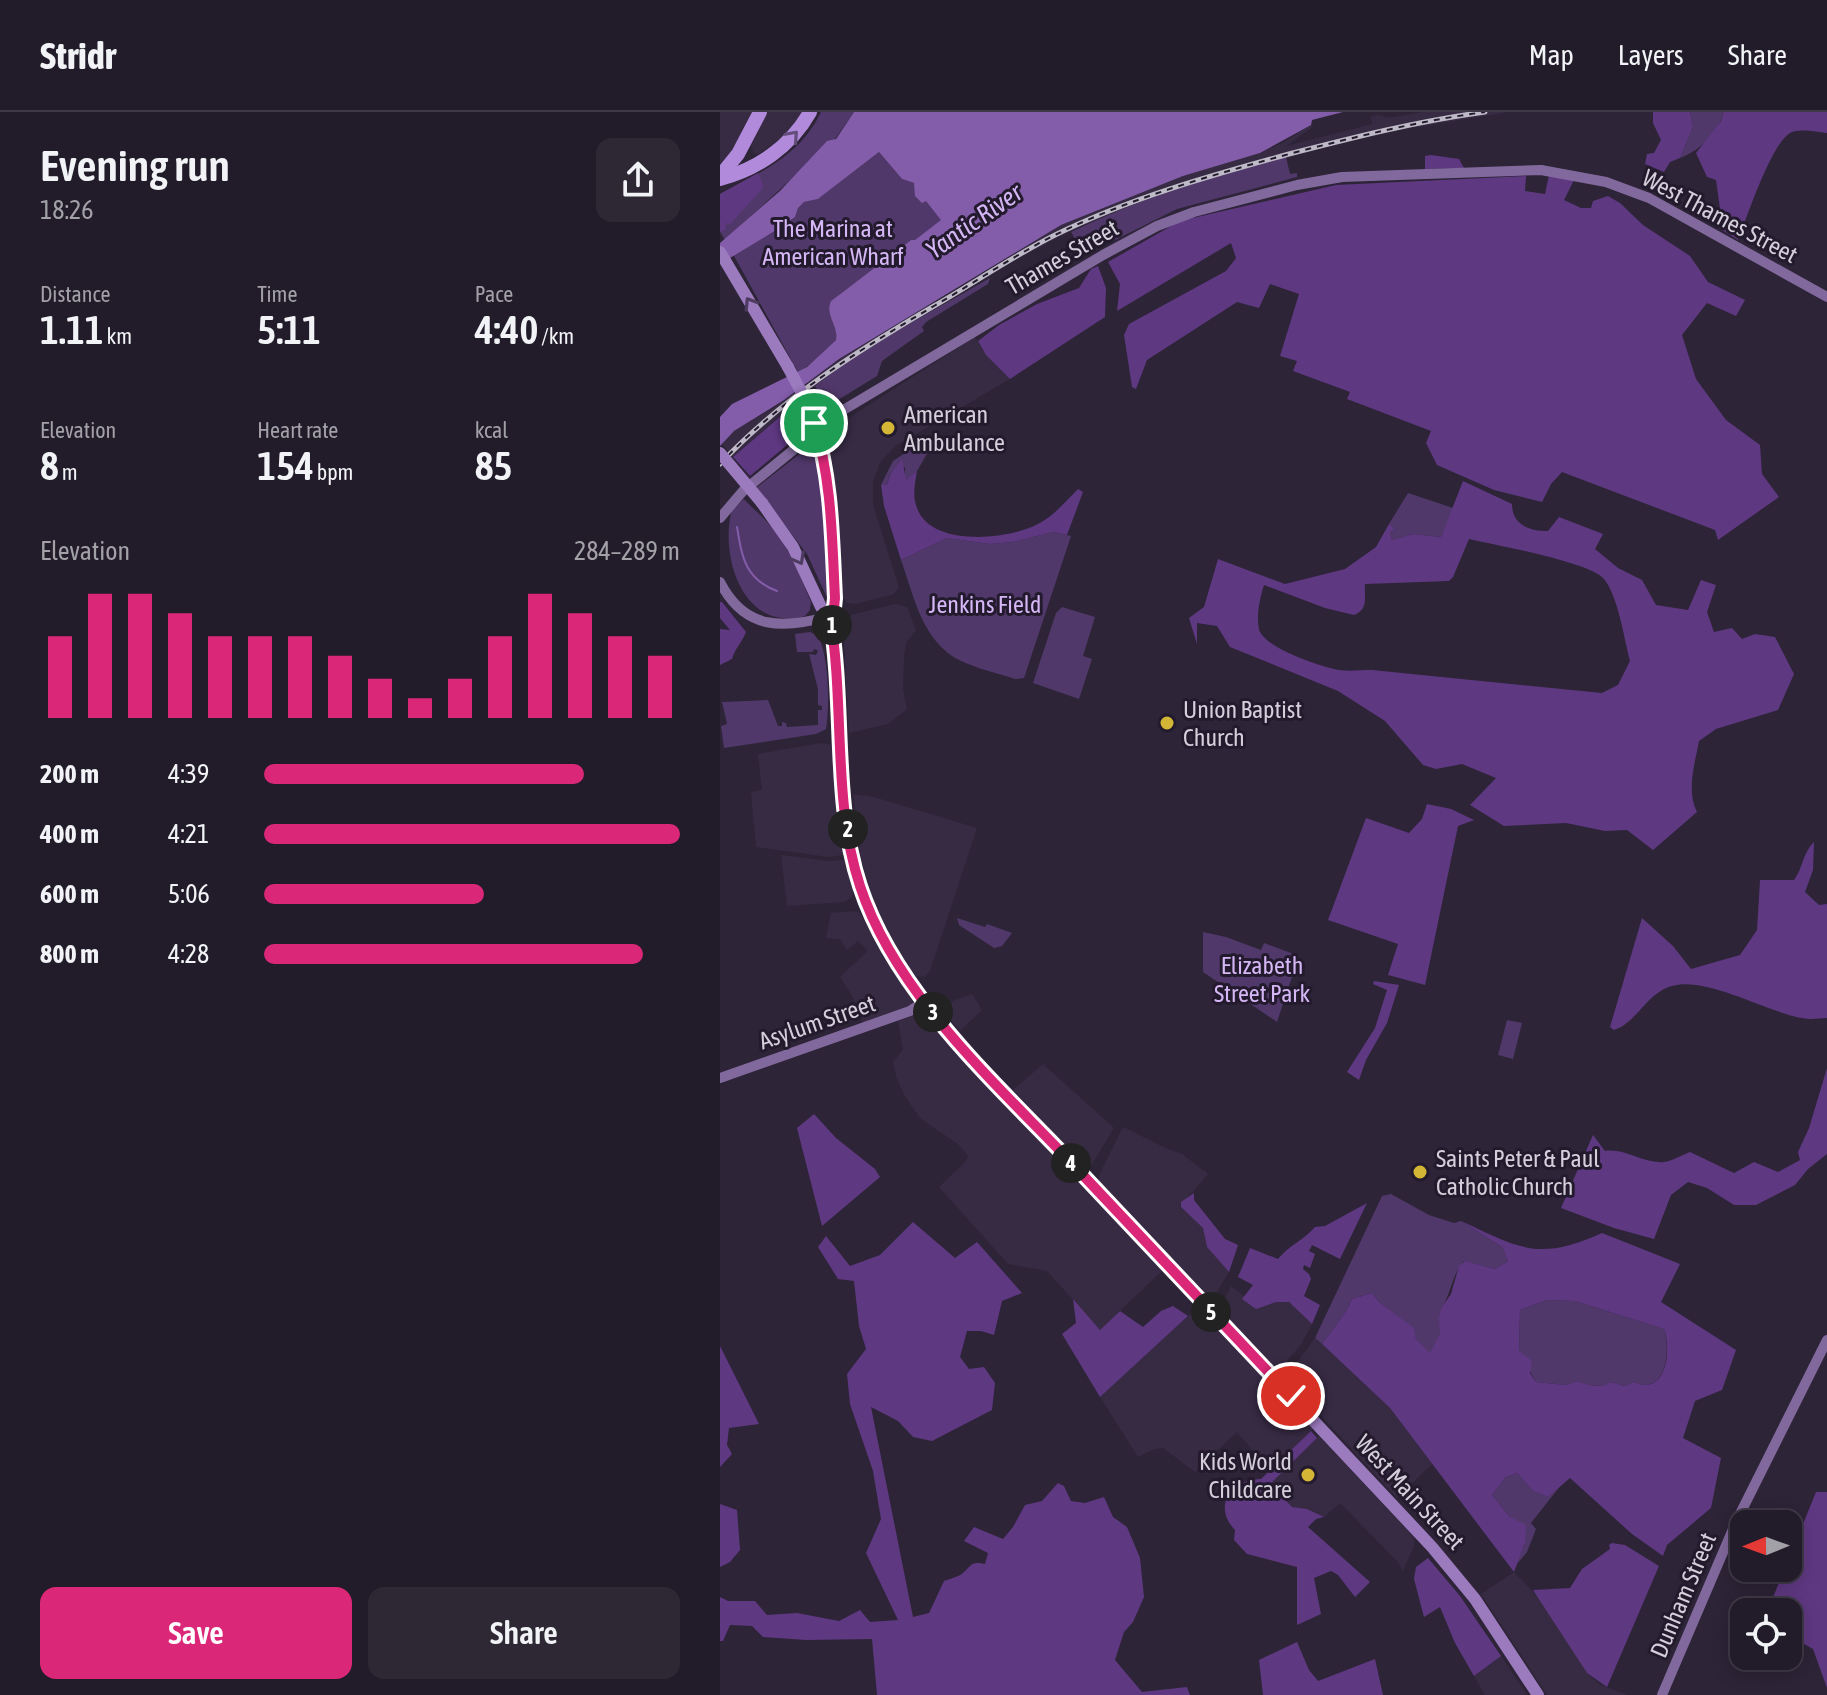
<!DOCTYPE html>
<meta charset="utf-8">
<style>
body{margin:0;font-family:"Asap Condensed",sans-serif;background:#2e2835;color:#f1f3f6;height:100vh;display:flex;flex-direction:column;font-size:30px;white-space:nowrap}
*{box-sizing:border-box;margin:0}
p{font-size:26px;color:#a2a1a8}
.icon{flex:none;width:44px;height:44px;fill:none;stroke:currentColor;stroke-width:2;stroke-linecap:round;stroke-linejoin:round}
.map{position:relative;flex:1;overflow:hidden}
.sheet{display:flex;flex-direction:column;background:#221b29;width:720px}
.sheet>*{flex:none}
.needle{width:52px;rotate:269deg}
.tools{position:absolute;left:1010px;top:1398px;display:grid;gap:16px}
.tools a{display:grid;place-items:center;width:72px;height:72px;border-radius:16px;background:#221b29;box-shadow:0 4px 20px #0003,0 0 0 2px #3f3946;font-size:40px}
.pin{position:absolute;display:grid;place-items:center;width:68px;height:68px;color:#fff;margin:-34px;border:4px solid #fff;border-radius:50%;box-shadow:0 2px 8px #0007}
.km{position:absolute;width:40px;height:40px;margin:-20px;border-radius:50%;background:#222;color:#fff;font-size:22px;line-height:40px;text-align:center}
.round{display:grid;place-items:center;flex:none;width:84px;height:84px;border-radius:16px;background:#2e2835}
.head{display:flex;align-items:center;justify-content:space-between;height:136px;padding:0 40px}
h1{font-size:44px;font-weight:600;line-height:60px}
.figures{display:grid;grid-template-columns:repeat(3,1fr);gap:12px;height:136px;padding:8px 40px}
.figures div{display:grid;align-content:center}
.figures b{font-size:40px;font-weight:600}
.figures small{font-size:22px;font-weight:400}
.figures p{font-size:22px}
.chart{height:224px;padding:16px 40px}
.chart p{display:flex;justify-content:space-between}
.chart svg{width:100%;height:144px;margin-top:8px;stroke:#db2777;stroke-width:6}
.cta{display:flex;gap:16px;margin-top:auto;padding:16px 40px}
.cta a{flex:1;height:92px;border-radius:16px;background:#db2777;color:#fff;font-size:32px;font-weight:600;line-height:92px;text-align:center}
.cta a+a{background:#2e2835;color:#f1f3f6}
ul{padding:0 40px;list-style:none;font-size:26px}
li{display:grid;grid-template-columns:128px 96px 1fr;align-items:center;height:60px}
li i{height:20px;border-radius:10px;background:#db2777}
header{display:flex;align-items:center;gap:48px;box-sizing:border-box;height:112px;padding:0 40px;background:#221b29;border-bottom:2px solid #3f3946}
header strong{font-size:38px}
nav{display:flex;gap:44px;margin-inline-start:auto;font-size:28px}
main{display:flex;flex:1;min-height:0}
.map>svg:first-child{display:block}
.built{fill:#372b44}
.green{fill:#51386a}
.forest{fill:#5f3882;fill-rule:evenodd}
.water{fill:#835caa}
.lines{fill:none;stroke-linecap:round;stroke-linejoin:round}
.stream{stroke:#835caa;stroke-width:2}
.secondary{stroke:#82699d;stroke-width:10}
.primary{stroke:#9b7abe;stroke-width:12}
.highway{stroke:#b28adb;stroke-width:14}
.rail-casing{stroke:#beb9c6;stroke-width:5}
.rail{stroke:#231b2d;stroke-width:2;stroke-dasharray:6;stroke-linecap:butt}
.primary-bridge{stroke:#9b7abe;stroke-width:12}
.oneway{stroke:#634d7b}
.oneway2{stroke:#4d3c60}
.route-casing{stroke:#fff;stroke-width:16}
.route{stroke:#db2777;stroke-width:10}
.poi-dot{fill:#d3b635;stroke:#231b2d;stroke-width:3}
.labels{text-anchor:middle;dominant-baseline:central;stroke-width:6;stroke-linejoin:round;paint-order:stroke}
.street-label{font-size:24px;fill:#d4cfdb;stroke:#231b2d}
.park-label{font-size:24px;fill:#d5b7f6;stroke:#231b2d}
.poi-label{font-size:24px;fill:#d4cfdb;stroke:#231b2d;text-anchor:start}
.water-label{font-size:26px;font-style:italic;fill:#d3b5f4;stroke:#231b2d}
</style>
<header>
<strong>Stridr</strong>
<nav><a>Map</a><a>Layers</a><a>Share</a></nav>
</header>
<main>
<section class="sheet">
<div class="head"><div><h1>Evening run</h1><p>18:26</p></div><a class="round"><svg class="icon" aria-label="share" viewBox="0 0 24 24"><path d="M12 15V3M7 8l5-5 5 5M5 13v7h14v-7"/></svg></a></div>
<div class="figures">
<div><p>Distance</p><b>1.11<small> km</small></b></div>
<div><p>Time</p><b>5:11</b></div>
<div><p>Pace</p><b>4:40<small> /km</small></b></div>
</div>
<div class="figures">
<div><p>Elevation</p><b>8<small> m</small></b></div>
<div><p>Heart rate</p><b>154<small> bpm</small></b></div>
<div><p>kcal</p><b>85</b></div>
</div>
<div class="chart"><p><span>Elevation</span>284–289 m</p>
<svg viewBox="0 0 160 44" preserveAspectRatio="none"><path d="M5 44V19M15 44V6M25 44V6M35 44V12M45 44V19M55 44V19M65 44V19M75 44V25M85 44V32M95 44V38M105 44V32M115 44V19M125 44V6M135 44V12M145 44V19M155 44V25"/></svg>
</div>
<ul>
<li><b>200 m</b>4:39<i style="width:77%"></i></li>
<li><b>400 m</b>4:21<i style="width:100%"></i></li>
<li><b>600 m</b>5:06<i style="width:53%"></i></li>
<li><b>800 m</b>4:28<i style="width:91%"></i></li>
</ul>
<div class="cta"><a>Save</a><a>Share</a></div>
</section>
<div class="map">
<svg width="1107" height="1583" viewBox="0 0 1107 1583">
<rect width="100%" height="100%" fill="#2d2437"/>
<!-- built -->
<g class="built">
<polygon points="0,0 32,0 11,41 0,52"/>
<polygon points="47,0 84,0 71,19 37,43 33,40 31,34"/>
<polygon points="657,0 658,3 669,6 703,0 789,0 666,20 511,59 409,93 349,120 297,147 149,236 91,277 86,269 178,209 224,185 341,113 463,64 540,41 564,30 592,12 593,15 566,34 652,12 651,4 657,3"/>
<polygon points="255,225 266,243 290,267 177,333 161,349 153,369 153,393 179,475 174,482 136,492 127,491 120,481 119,417 114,357 108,329 110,318"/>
<polygon points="73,280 78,289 13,345 1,331 16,318 55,295"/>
<polygon points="175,492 187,495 196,518 186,531 184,545 183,577 187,597 168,612 129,621 123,512 131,503"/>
<polygon points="101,631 109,632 114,638 123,743 108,745 36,735 31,680 42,678 38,642"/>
<polygon points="133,682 154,685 257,716 210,859 205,865 196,864 183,847 154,791 141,746"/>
<polygon points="61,743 108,749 124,748 133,780 132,785 124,790 67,794"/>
<polygon points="132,799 139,800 142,804 164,846 193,887 191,894 143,912 134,887 120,865 148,839 138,829 127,838 120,827 106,826 111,801"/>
<polygon points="252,882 262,898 240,919 225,901 224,896 228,891"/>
<polygon points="195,902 207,905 263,968 443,1158 380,1218 327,1159 288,1152 219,1075 246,1049 248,1044 239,1033 200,1006 184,983 176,964 173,950 183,937 178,909"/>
<polygon points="323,952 394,1016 371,1054 362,1052 293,978"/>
<polygon points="403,1015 445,1036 462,1042 488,1062 460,1094 483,1116 487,1135 509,1160 495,1183 485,1181 379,1069 379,1063"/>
<polygon points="511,1174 524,1184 556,1190 568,1189 592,1212 582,1231 563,1254 553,1254 503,1200 502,1193"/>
<polygon points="478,1195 593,1317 553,1355 548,1349 544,1352 517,1320 475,1360 443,1336 435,1337 418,1345 380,1285"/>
<polygon points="595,1226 670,1296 712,1352 677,1386 568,1268 570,1260"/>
<polygon points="599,1324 694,1425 694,1434 683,1459 677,1449 620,1391 604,1405 587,1397 572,1395 549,1372"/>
<polygon points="794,1460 819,1486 867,1561 879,1572 907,1583 827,1583 761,1482"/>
<polygon points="781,1544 807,1583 765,1583 754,1564"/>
</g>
<!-- green -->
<g class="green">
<path d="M101 0H134L115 27 5 128 0 120V82C41 60 80 44 101 0Z"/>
<path d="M970 0H1004C998 20 980 39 960 46L973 15Z"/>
<path d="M159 40 182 67 194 71 222 108 195 128H191L111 189C104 203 118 213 117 227L88 254 78 260 13 142 53 120 75 105 78 96 84 90 98 87Z"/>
<path d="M566 45 570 62 577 61V65L457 97 393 129C381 121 368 122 355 127L351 120C420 86 492 64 566 45Z"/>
<path d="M270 166 268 172 206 210 202 215 204 219 162 249 157 264 113 291 100 294 105 292 95 274C149 232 211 200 270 166Z"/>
<polygon points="214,322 216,327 206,338 208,340 197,359 185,369 185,355 170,362 167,373 161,373 173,349"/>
<polygon points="91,333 95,333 103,375 111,494 87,442 36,376"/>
<polygon points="688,381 733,396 721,425 693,422 672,428 670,421 675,416 669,412"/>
<path d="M24 387C32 396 40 402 47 410 68 431 80 463 91 490L90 498 85 504C27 521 0 451 11 401 14 396 20 391 24 387Z"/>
<path d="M333 420 351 424 304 566 295 567C277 561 258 557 241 549 202 530 194 484 181 448L227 426 270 432 293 430Z"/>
<polygon points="342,495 375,505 363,544 372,547 359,587 313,571 336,501"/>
<path d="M90 520 98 524C109 545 110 593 106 617L96 622 4 636 1 614 7 612 2 590 48 588 58 614H62V610L66 611 67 615 98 613V598H102V594L98 593V577L89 542 96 543 98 539 95 537 92 540H77L75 522Z"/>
<polygon points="237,806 265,815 267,812 292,821 282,834 274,836 239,813"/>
<polygon points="483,820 506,825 541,838 544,831 579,844 557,910 483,860"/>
<polygon points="787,908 802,911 793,947 778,943"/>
<path d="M671 1082 709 1103 734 1111 741 1109 782 1135 788 1149 775 1157 744 1149C733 1160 731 1181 722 1196 740 1208 770 1224 771 1248L791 1256 789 1266 813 1277 814 1306 821 1308 828 1294 838 1295 843 1316 851 1320 860 1307 864 1292C874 1286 883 1285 894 1286 950 1288 903 1347 960 1353 960 1368 955 1379 958 1394L855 1326 814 1311 787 1293 770 1289 744 1293 727 1290 699 1261 660 1253 643 1225 636 1220V1213L641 1201C671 1200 686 1226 706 1246L710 1242 696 1227 693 1216 659 1190 652 1181 632 1187 627 1198 602 1232 595 1226 662 1084Z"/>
<path d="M827 1188 855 1189 944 1217C951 1238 946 1285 914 1270L905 1274 890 1270C881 1277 867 1273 858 1269L846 1273 816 1270 799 1240 800 1198Z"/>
<polygon points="797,1361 813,1379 828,1385 841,1373 811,1411 816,1417 807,1440 797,1452 805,1431 790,1405 772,1383 786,1365"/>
</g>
<!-- forest -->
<g class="forest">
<polygon points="933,0 970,0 973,15 960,46 950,50 944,60 925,52 927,42 934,41 941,28 933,11"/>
<path d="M1004 0H1107V21C1097 20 1079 16 1070 21 1051 32 1027 105 1018 128L999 116 1000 97 996 68 987 65 976 41 1001 9Z"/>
<polygon points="711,43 739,47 744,56 705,57 705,44"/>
<polygon points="38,61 43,73 42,77 10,112 6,111 5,118 0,120 0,82"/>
<polygon points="829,63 854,68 844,88 861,96 871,96 873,89 888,84 900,91 923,113 970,144 988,170 1025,188 1016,204 987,191 962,223 976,267 1006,308 1040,333 1042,362 1059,385 998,428 995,418 842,360 831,372 822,390 774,378 717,353 706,331 711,319 627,287 630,280 573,259 577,249 560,244 579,182 550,172 539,196 517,190 427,248 416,277 412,275 404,223 409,212 506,159 516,146 511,131 397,199 400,172 388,150 460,109 616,73 806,64 805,79 825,82"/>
<polygon points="378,154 386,176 385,205 290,267 266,243 258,229 279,213 317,192 359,176 371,157"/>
<polygon points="76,291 86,312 85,318 30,364 13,345"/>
<path d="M182 347 186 368 197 359C195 371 192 384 197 396 211 435 286 428 316 413 333 405 345 390 358 377L363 380 347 423 333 420 293 430 270 432 227 426 181 448 164 394 161 373H167L170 363Z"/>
<path d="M743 369 792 392C792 412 808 419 828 419L839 405 883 422 875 437 898 456 922 468 936 493 968 498 981 468 996 473 987 500 994 520 1012 516 1022 527 1035 522 1055 525 1074 562 1058 598 996 617 979 629C975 651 966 679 977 700L933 738 907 718 885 719 846 711 784 714 750 693 776 666 742 652 716 657 703 653 665 609 618 579 510 535 497 514 477 511V532L469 506 484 495 498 447 565 472 625 457 656 435 669 412 675 416 670 421 672 428 693 422 721 425ZM749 427C775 433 870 450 884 467 898 484 904 526 910 549L898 573 882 581 652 558C640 558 625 560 614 557 596 553 543 535 539 517 536 503 540 486 544 473L605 496 634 503C649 497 644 485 645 472L729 469 733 465Z"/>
<path d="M0 490H2L26 520C22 531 15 536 12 547L0 553V517L10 518 0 506Z"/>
<polygon points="707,692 731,697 754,708 738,714 705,873 668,863 678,832 608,808 646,706 689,721 702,707"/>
<path d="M1094 730 1093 758 1085 780 1099 793 1107 792V906C1099 906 1091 908 1082 906 1046 900 987 864 952 874 926 881 918 910 894 918L890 915 922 806 953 834 971 857 1020 843 1037 818 1040 768H1074C1083 756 1083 740 1094 730Z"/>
<polygon points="654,869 679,873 667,911 646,948 639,968 627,960 655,916 667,878 653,872"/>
<path d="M1107 956V1042L1088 1057 1075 1073 1036 1093H1014L987 1076 968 1070 951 1083 934 1127 894 1116 841 1096 873 1023 885 1039C906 1036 923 1052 944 1050 952 1049 962 1043 970 1040L1014 1061 1034 1050 1058 1060 1080 1048 1078 1040 1089 1016Z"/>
<polygon points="94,1002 116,1026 155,1057 160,1065 102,1114 77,1016"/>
<polygon points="474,1081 474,1088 505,1127 518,1133 509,1160 487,1135 483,1116 461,1095 461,1090"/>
<path d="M647 1091 620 1147 592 1133 589 1139 595 1142 590 1156 584 1153 583 1157 589 1162 591 1167 584 1184 600 1193 592 1212 569 1190H556L536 1197 522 1187 533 1173 518 1165 530 1136 558 1147C569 1133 584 1128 595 1115L605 1114Z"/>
<path d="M741 1109C800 1136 818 1150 882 1121L960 1152 941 1190 1016 1238 1002 1278 975 1289 963 1326 1001 1346 991 1396 947 1433 943 1444 912 1422 850 1366 828 1385 813 1379 797 1361 786 1365 772 1383 790 1405 806 1413 805 1431 794 1460 670 1296 602 1232 627 1198 632 1187 652 1181 659 1190 694 1216 696 1227 710 1241 720 1222 719 1206 722 1195 731 1182 739 1154 745 1149 775 1157 788 1149 782 1135ZM827 1188 855 1189 944 1217C952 1238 946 1285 914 1270L905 1274 890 1270C881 1277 867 1273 858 1269L846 1273 816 1270 810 1261 812 1249 799 1239 800 1198Z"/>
<path d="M193 1110 235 1146 257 1130 302 1181 282 1189 274 1223 261 1219H247L240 1245 249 1257 264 1255 275 1271 272 1298 212 1329 193 1325 178 1309 151 1295 193 1505 209 1501 224 1469C229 1467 238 1465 243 1461 252 1453 251 1449 265 1452L268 1441 244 1429 254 1415 283 1427 293 1415 305 1393 322 1389 338 1371 344 1374 351 1389 365 1391 384 1385 393 1405 407 1415 420 1446 424 1485 413 1510 404 1520 395 1548 422 1580 467 1575 470 1583H157L152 1527 86 1528 43 1525 32 1514 10 1513 3 1529H0V1485L8 1489H35L47 1503 77 1501 119 1509 140 1498 150 1510 178 1508 146 1441 161 1407 153 1359 130 1292 127 1262 146 1237 139 1214 134 1169 118 1167 98 1135 106 1124 130 1154 160 1143Z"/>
<polygon points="353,1187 380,1218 400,1199 423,1215 441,1199 453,1194 468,1204 380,1285 342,1222 356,1211"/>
<polygon points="0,1234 39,1312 9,1316 7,1333 12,1342 0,1355"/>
<path d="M591 1319 597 1326 550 1372 572 1395 587 1397 604 1405 596 1407 588 1415 650 1470 635 1485 618 1463 611 1459 594 1466 601 1502 577 1513V1455L527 1442 514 1428 515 1418C492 1394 511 1368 541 1367Z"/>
<polygon points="1096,1380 1107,1380 1107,1576 1093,1537 1068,1523 1068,1500 1047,1500 1065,1456 1068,1456 1068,1449"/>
<polygon points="0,1392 17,1398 20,1438 10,1450 0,1455"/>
<polygon points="892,1431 905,1433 939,1454 887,1575 867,1561 813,1478 850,1476 862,1457 890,1437 889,1433"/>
<polygon points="708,1446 740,1484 781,1544 754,1564 735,1531 720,1495 704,1505 694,1467 696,1455"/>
<polygon points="577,1530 589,1558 598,1569 655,1547 663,1583 543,1583 539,1548"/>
</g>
<!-- water -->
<path class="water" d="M134 0H623L592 8 591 13 540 41 463 64 341 113 119 247 64 288 14 319 0 334V305L12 292 87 255 116 228C119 214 104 203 111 189L191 128H195L221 108 206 89 202 91 195 84 194 71 182 67 159 40 98 87 84 90 78 96 75 105 53 120 0 152V131L60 79 107 29 116 27Z"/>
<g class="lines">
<!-- stream -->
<path class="stream" d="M17 415C22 445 25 467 57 479"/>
<!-- secondary -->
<g class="secondary">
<polyline points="0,406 23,379 120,300 383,143 437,114 474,100 577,73 622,65 821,58 886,70 929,86 1107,185"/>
<path d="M0 470C25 519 64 517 110 504"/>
<polyline points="0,966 190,899 205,889"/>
<polyline points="942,1583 1016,1410 1107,1228"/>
</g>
<!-- primary -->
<g class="primary">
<polyline points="0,140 68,255"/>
<path d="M85 287C111 349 113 419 115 486L114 496 110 504C125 592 113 685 139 771 160 840 209 895 255 948L712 1435 755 1487 818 1583"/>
<polyline points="42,391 73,435 101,495 110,504"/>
</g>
<!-- highway -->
<g class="highway">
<polyline points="0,64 18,42 40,0"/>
<path d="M0 67C38 57 71 34 90 0"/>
</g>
<defs>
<path id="rail" d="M0 352C61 287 137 239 214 194 254 171 293 144 335 123 410 86 489 64 569 42 635 25 698 9 765 0"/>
</defs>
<!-- rail casing -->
<use href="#rail" class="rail-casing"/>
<!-- rail -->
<use href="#rail" class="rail"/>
<!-- primary-bridge -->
<g class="primary-bridge">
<polyline points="68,255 85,287"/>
<polyline points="0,341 42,391"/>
</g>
</g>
<!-- one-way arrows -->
<defs><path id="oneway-chevron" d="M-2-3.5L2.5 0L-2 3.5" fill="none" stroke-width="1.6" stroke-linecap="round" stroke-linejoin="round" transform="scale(2)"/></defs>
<use class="oneway" href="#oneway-chevron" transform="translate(73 24) rotate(-48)"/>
<g class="oneway2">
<use href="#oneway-chevron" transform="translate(30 191) rotate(-122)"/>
<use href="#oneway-chevron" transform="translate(79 447) rotate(61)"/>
</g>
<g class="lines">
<defs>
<path id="route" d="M94 311C112 367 112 428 115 486L114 496 110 504C125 592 112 690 140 774 174 878 269 965 343 1042 419 1123 495 1204 571 1284"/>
</defs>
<!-- route casing -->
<use href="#route" class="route-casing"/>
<!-- route -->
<use href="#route" class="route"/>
</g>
<!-- markers -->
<g class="poi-dot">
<circle cx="168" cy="316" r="8"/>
<circle cx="447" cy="611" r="8"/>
<circle cx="700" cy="1060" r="8"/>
<circle cx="588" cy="1363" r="8"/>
</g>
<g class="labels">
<!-- street labels -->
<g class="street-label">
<text transform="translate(1000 104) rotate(28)">West Thames Street</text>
<text transform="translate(342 145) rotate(-30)">Thames Street</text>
<text transform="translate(97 910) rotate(-19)">Asylum Street</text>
<text transform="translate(690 1380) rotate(47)">West Main Street</text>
<text transform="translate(963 1483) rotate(-67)">Dunham Street</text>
</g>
<!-- park labels -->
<g class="park-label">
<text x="113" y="116">The Marina at<tspan x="113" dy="28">American Wharf</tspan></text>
<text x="265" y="492">Jenkins Field</text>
<text x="542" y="853">Elizabeth<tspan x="542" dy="28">Street Park</tspan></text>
</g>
<!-- poi labels -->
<g class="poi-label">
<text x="184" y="302">American<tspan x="184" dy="28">Ambulance</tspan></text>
<text x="463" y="597">Union Baptist<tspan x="463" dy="28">Church</tspan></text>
<text x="716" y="1046">Saints Peter &amp; Paul<tspan x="716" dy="28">Catholic Church</tspan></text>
<text x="572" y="1349" text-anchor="end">Kids World<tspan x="572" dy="28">Childcare</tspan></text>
</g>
<!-- water labels -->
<g class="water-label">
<text transform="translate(254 109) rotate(-35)">Yantic River</text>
</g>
</g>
</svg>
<div class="tools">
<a><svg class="needle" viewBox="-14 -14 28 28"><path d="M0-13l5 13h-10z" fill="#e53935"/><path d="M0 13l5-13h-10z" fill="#a2a1a8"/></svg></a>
<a><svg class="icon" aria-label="locate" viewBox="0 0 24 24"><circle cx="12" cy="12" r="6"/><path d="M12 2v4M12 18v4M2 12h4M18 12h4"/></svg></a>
</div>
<div class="pin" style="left:94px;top:311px;background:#1e9e55"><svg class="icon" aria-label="arrive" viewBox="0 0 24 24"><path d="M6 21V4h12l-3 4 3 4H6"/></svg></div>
<div class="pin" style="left:571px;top:1284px;background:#d93025"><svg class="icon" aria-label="check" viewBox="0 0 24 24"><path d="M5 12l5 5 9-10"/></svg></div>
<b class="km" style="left:112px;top:513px">1</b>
<b class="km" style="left:128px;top:717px">2</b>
<b class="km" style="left:213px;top:900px">3</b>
<b class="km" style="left:351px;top:1051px">4</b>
<b class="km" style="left:491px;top:1200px">5</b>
</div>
</main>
